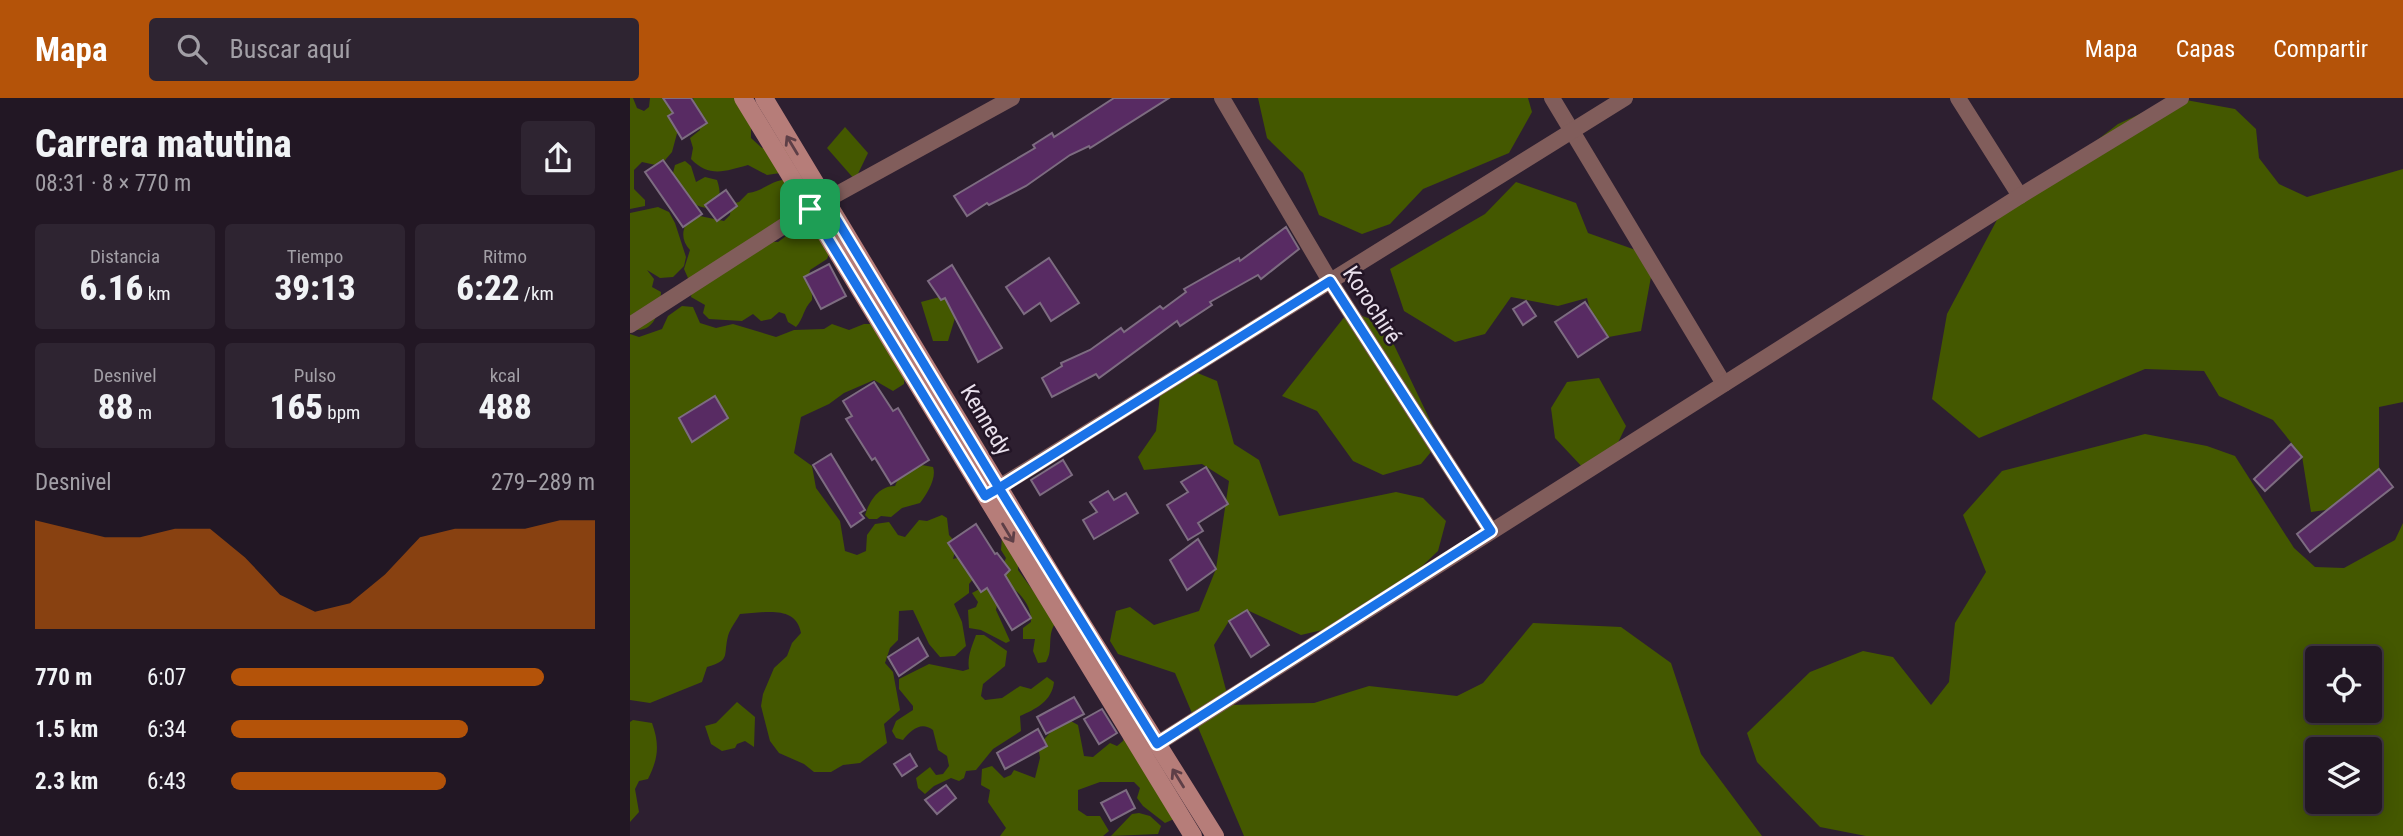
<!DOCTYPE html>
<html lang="es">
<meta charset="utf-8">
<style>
body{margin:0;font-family:"Roboto Condensed",sans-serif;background:#2e2431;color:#f1f3f6;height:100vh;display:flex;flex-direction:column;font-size:26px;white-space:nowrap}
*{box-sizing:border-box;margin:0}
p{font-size:23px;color:#a29fa6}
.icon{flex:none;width:38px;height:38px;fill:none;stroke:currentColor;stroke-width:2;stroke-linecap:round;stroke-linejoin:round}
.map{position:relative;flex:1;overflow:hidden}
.details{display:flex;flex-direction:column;background:#221724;width:630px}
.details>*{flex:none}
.tools{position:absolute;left:1675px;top:548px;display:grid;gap:14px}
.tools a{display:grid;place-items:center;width:77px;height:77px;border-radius:7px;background:#221724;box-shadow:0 4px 18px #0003,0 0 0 2px #3f3641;font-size:35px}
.pin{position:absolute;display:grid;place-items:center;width:60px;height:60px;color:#fff;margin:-30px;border-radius:14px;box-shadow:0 4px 10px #0006}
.round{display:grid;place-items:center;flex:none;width:74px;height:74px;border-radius:7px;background:#2e2431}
.overview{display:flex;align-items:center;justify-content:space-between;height:119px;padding:0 35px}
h1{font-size:38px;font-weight:800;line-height:52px}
.figures{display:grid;grid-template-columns:repeat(3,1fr);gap:10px;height:119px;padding:7px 35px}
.figures div{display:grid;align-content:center;border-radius:7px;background:#2e2431;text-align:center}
.figures b{font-size:35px;font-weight:800}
.figures small{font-size:19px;font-weight:400}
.figures p{font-size:19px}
.chart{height:196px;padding:14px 35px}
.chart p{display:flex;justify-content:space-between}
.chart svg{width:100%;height:126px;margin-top:7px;fill:#b45309;opacity:.7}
ul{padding:0 35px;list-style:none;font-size:23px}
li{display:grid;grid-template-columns:112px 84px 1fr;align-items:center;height:52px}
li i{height:18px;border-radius:9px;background:#b45309}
header{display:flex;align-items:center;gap:42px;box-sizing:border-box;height:98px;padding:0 35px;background:#b45309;color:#fff}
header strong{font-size:33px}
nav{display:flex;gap:38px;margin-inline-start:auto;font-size:24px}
.search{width:490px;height:63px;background:#2e2431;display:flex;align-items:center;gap:18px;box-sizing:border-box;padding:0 24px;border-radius:7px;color:#a29fa6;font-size:26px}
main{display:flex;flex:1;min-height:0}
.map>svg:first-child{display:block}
.forest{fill:#445800;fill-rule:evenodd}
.building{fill:#582b63;stroke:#7d6c81;stroke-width:2}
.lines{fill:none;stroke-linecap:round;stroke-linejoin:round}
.street{stroke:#815d5b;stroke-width:16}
.secondary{stroke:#b67d79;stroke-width:18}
.oneway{stroke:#5e3f47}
.route-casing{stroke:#fff;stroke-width:14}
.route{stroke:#1a73e8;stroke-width:9}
.labels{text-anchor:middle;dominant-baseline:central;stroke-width:5;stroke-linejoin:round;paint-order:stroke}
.street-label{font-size:23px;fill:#e9e0ec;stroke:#231526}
</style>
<header>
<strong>Mapa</strong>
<div class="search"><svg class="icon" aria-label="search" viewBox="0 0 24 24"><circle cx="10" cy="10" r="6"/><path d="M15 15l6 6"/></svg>Buscar aquí</div>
<nav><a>Mapa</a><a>Capas</a><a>Compartir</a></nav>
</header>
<main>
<section class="details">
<div class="overview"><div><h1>Carrera matutina</h1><p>08:31 · 8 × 770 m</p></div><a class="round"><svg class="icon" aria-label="share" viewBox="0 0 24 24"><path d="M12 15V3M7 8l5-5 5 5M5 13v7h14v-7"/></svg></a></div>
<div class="figures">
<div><p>Distancia</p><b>6.16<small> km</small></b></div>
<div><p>Tiempo</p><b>39:13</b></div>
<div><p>Ritmo</p><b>6:22<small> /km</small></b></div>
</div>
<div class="figures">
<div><p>Desnivel</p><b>88<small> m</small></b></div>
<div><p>Pulso</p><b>165<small> bpm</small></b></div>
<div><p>kcal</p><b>488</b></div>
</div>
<div class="chart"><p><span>Desnivel</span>279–289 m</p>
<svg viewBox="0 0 160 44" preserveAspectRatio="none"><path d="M0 44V6L10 9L20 12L30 12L40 9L50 9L60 19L70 32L80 38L90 35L100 25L110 12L120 9L130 9L140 9L150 6L160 6V44z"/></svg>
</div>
<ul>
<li><b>770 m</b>6:07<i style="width:86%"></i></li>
<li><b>1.5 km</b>6:34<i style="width:65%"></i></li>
<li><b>2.3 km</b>6:43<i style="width:59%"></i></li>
</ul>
</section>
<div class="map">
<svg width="1773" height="738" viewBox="0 0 1773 738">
<rect width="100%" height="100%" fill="#2d1f30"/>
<!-- forest -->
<g class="forest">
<polygon points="0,0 3,0 7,10 14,13 19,9 20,0 36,0 49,28 42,54 30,68 12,64 4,72 4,91 15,102 15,108 0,111"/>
<path d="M63 0H107L121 22V40L132 50C144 47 152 46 162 54L160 64 150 75 137 77 118 67C96 73 79 80 61 61L63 50 60 40 70 32Z"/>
<polygon points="628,0 898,0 902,14 879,55 793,91 760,126 732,136 689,117 673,75 637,40"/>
<polygon points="1545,0 1605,11 1626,31 1629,60 1649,86 1677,99 1773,71 1773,304 1749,309 1749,371 1710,410 1681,414 1672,358 1643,322 1589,298 1574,273 1515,271 1349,340 1302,301 1317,216 1369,118 1488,26"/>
<polygon points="215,29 238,55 225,82 197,50"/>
<path d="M55 63 61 68 66 84 75 79 87 82C91 94 91 101 83 110 62 111 53 97 41 83L45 67Z"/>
<path d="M153 82 159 90 163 106 134 143 148 144 175 124 187 125 202 149 197 161 180 172C177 184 183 191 182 202 173 211 174 220 166 229L158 224 155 216 149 214 141 221 131 223 123 216 112 223 79 221 73 215 75 207 61 199 62 189 54 171 60 152C49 141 52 125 65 117L94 123 100 117 101 106 109 104 118 95C131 94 139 84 153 82Z"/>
<polygon points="886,84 946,105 958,135 1014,155 1023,168 1011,233 968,241 957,200 928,208 881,199 855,236 825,244 774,213 760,171 855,116"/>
<path d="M28 109 39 114 45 125 56 159 54 168 43 179 30 180 17 172 24 181 22 189 31 194C30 213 25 237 0 231V115Z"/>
<polygon points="317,197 325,220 318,243 303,243 291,204"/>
<path d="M52 208 63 209 70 225 86 230 103 226 146 239 164 232 194 231 202 226 219 232 234 226H249L275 272 274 286 263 293 244 282 214 295 199 306 171 319 164 355 182 368 186 390 210 423 215 453 227 457 236 453 237 437 245 426 259 424 268 437 275 439 289 422 297 423 312 417 317 420 319 437 327 446 323 461 335 458 349 474 339 486V495L324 506 332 524 336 548 325 558 310 559 299 546 283 512 269 513 268 542 260 550 255 565 263 574 270 612 254 626 257 645 230 665 213 667 201 674H184L174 666 149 655 140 643 131 608 133 596 144 570 157 558 162 545 171 535C166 506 133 515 110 516 106 523 100 531 98 538 93 558 101 562 77 569L72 584 20 605 0 602V236L9 239 32 231 38 218Z"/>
<polygon points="719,213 754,226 810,343 791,366 753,377 723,363 687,313 652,298"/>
<polygon points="558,271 587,283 604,346 629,362 649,418 766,394 793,400 816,423 808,453 786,474 701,530 671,537 617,512 599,523 584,547 600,607 684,605 739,588 827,598 853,585 903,525 991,529 1041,565 1071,656 1132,738 614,738 545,575 488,556 480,543 486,513 500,509 524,527 569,513 586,471 599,383 572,366 514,372 508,359 526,333 531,288"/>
<polygon points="969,280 996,328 983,355 955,372 925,340 921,310 937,284"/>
<path d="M1515 336 1577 348 1605 358 1664 450 1685 469 1714 470 1765 442 1773 425V738H1236L1190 729 1127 664 1117 635 1180 574 1233 553 1263 559 1301 607 1319 584 1325 525 1356 474 1333 417 1372 373ZM1687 560H1740V612H1687ZM1687 651H1740V704H1687Z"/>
<path d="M286 366 303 369C307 380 297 396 290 405L272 410 261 419 251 418 247 421H239L235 417C240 402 249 388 265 388L272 372Z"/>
<path d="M372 439 388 463V472L426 524C416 538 424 551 416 564L408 565 403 553 405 541H393V530L401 524C402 505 387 492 372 482V469L376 460 371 452Z"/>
<polygon points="357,487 368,502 366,512 380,543 376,545 351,532 339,530 338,512 346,509 348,504 342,495"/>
<path d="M346 537H354L377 553 375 568 353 586 351 598 355 602 372 600 390 588 401 591 417 579 424 584C422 603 406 611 390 618L391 633 363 651 346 672 336 673 334 680 329 683 321 680 304 688 295 696 288 690 286 680 300 669 306 677 313 676 319 668 317 658 308 652 303 632C291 623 281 632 273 642L266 640 262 633 266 623 283 612V608L269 591V581L299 566 333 573 339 571C337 559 342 548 346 537Z"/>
<polygon points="107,604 125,619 124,649 115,643 107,646 105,650 92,653 81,646 75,628 86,625"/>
<path d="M3 622 22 625C30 647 28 661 18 681L9 683 5 691 9 714 0 724V624Z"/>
<polygon points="439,622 448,627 454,658 463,659 480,645 487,648 493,643 497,629 553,717 535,725 513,708 507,700 510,690 504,684 470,684 448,692 448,712 457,718 470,718 479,733 473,738 370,738 376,730 358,704 360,692 351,687 352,671 362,668 374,680 381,677 384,672 405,680 410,660 408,648 427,627"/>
<polygon points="509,715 520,718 531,728 528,736 481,738 502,716"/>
</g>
<!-- building -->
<g class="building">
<polygon points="33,0 61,0 77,25 52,41 38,18 43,15"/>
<polygon points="484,0 539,0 460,50 459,48 440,57 396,88 359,107 357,105 337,118 324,98 405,50 403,47 422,35 424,39"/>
<polygon points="33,62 72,116 53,129 15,74"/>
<polygon points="96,92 107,108 87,123 75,107"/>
<polygon points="656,129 669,151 631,181 628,177 580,204 582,207 550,228 547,223 469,280 466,276 422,299 412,280 432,268 431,265 460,252 491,230 494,234 530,208 533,211 556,194 554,191 609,160 610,163"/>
<polygon points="419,160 449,205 421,223 410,205 394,216 376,189"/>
<polygon points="199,166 216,198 191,211 174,179"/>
<polygon points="322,167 372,250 348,264 315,200 311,202 298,183"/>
<polygon points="896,203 906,218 893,227 883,211"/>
<polygon points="955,204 978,239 948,259 925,224"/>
<polygon points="244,284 263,313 268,310 299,362 261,386 245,360 242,362 216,321 222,318 213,303"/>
<polygon points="85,298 98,320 62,344 49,320"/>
<polygon points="1661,346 1672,359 1635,393 1624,381"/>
<polygon points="201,356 235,412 230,415 234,420 221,429 183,367"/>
<polygon points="433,362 442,377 410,397 401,382"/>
<polygon points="576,369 598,406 568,425 573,433 558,442 537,407 558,394 551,384"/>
<polygon points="1749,371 1763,389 1680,454 1667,436"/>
<polygon points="478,393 484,402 496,395 508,415 464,441 453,422 467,414 460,404"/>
<polygon points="346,426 365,456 367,455 380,472 375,477 401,520 382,532 357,490 351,494 318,445"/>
<polygon points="568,441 586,471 557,492 540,462"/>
<polygon points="617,512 639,547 621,559 599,523"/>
<polygon points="288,540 298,558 269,578 258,559"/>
<polygon points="444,599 454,616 416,636 407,619"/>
<polygon points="472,611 487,635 469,646 454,621"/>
<polygon points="408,631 417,648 375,671 367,655"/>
<polygon points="280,656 287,668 272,678 264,666"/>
<polygon points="316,687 326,700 307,716 295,702"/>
<polygon points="496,692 505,710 481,723 471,705"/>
</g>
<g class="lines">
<!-- street -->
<g class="street">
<polyline points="592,0 700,183 861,433"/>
<polyline points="922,0 1094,286"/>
<polyline points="1328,0 1390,98"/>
<polyline points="0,227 180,111 382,0"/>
<polyline points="358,396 995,0"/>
<polyline points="527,646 1390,98 1551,0"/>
</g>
<!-- secondary -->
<g class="secondary">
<polyline points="113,0 563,738"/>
<polyline points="134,0 429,489 585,738"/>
</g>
</g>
<!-- one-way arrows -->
<defs><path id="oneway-shaft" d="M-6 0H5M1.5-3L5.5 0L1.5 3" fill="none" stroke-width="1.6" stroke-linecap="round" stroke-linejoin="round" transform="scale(1.75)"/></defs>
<g class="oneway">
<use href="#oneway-shaft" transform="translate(162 47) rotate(-121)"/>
<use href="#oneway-shaft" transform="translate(378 435) rotate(59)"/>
<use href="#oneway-shaft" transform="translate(548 680) rotate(-122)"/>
</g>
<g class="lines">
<defs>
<polyline id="route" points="180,111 355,398 369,390 527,646 861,433 700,183 369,390 196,104 180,111"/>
</defs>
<!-- route casing -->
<use href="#route" class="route-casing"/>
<!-- route -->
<use href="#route" class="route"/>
</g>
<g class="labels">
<!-- street labels -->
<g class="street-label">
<text transform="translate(742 207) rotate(57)">Korochiré</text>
<text transform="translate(356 322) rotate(59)">Kennedy</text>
</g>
</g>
</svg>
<div class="tools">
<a><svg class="icon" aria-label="locate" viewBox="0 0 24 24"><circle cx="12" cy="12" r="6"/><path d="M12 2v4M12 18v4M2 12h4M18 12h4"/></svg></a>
<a><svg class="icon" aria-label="layers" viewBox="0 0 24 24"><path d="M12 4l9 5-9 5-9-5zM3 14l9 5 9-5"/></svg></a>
</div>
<div class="pin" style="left:180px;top:111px;background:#1e9e55"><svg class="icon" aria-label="arrive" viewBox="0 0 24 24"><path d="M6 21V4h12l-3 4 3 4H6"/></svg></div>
</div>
</main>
